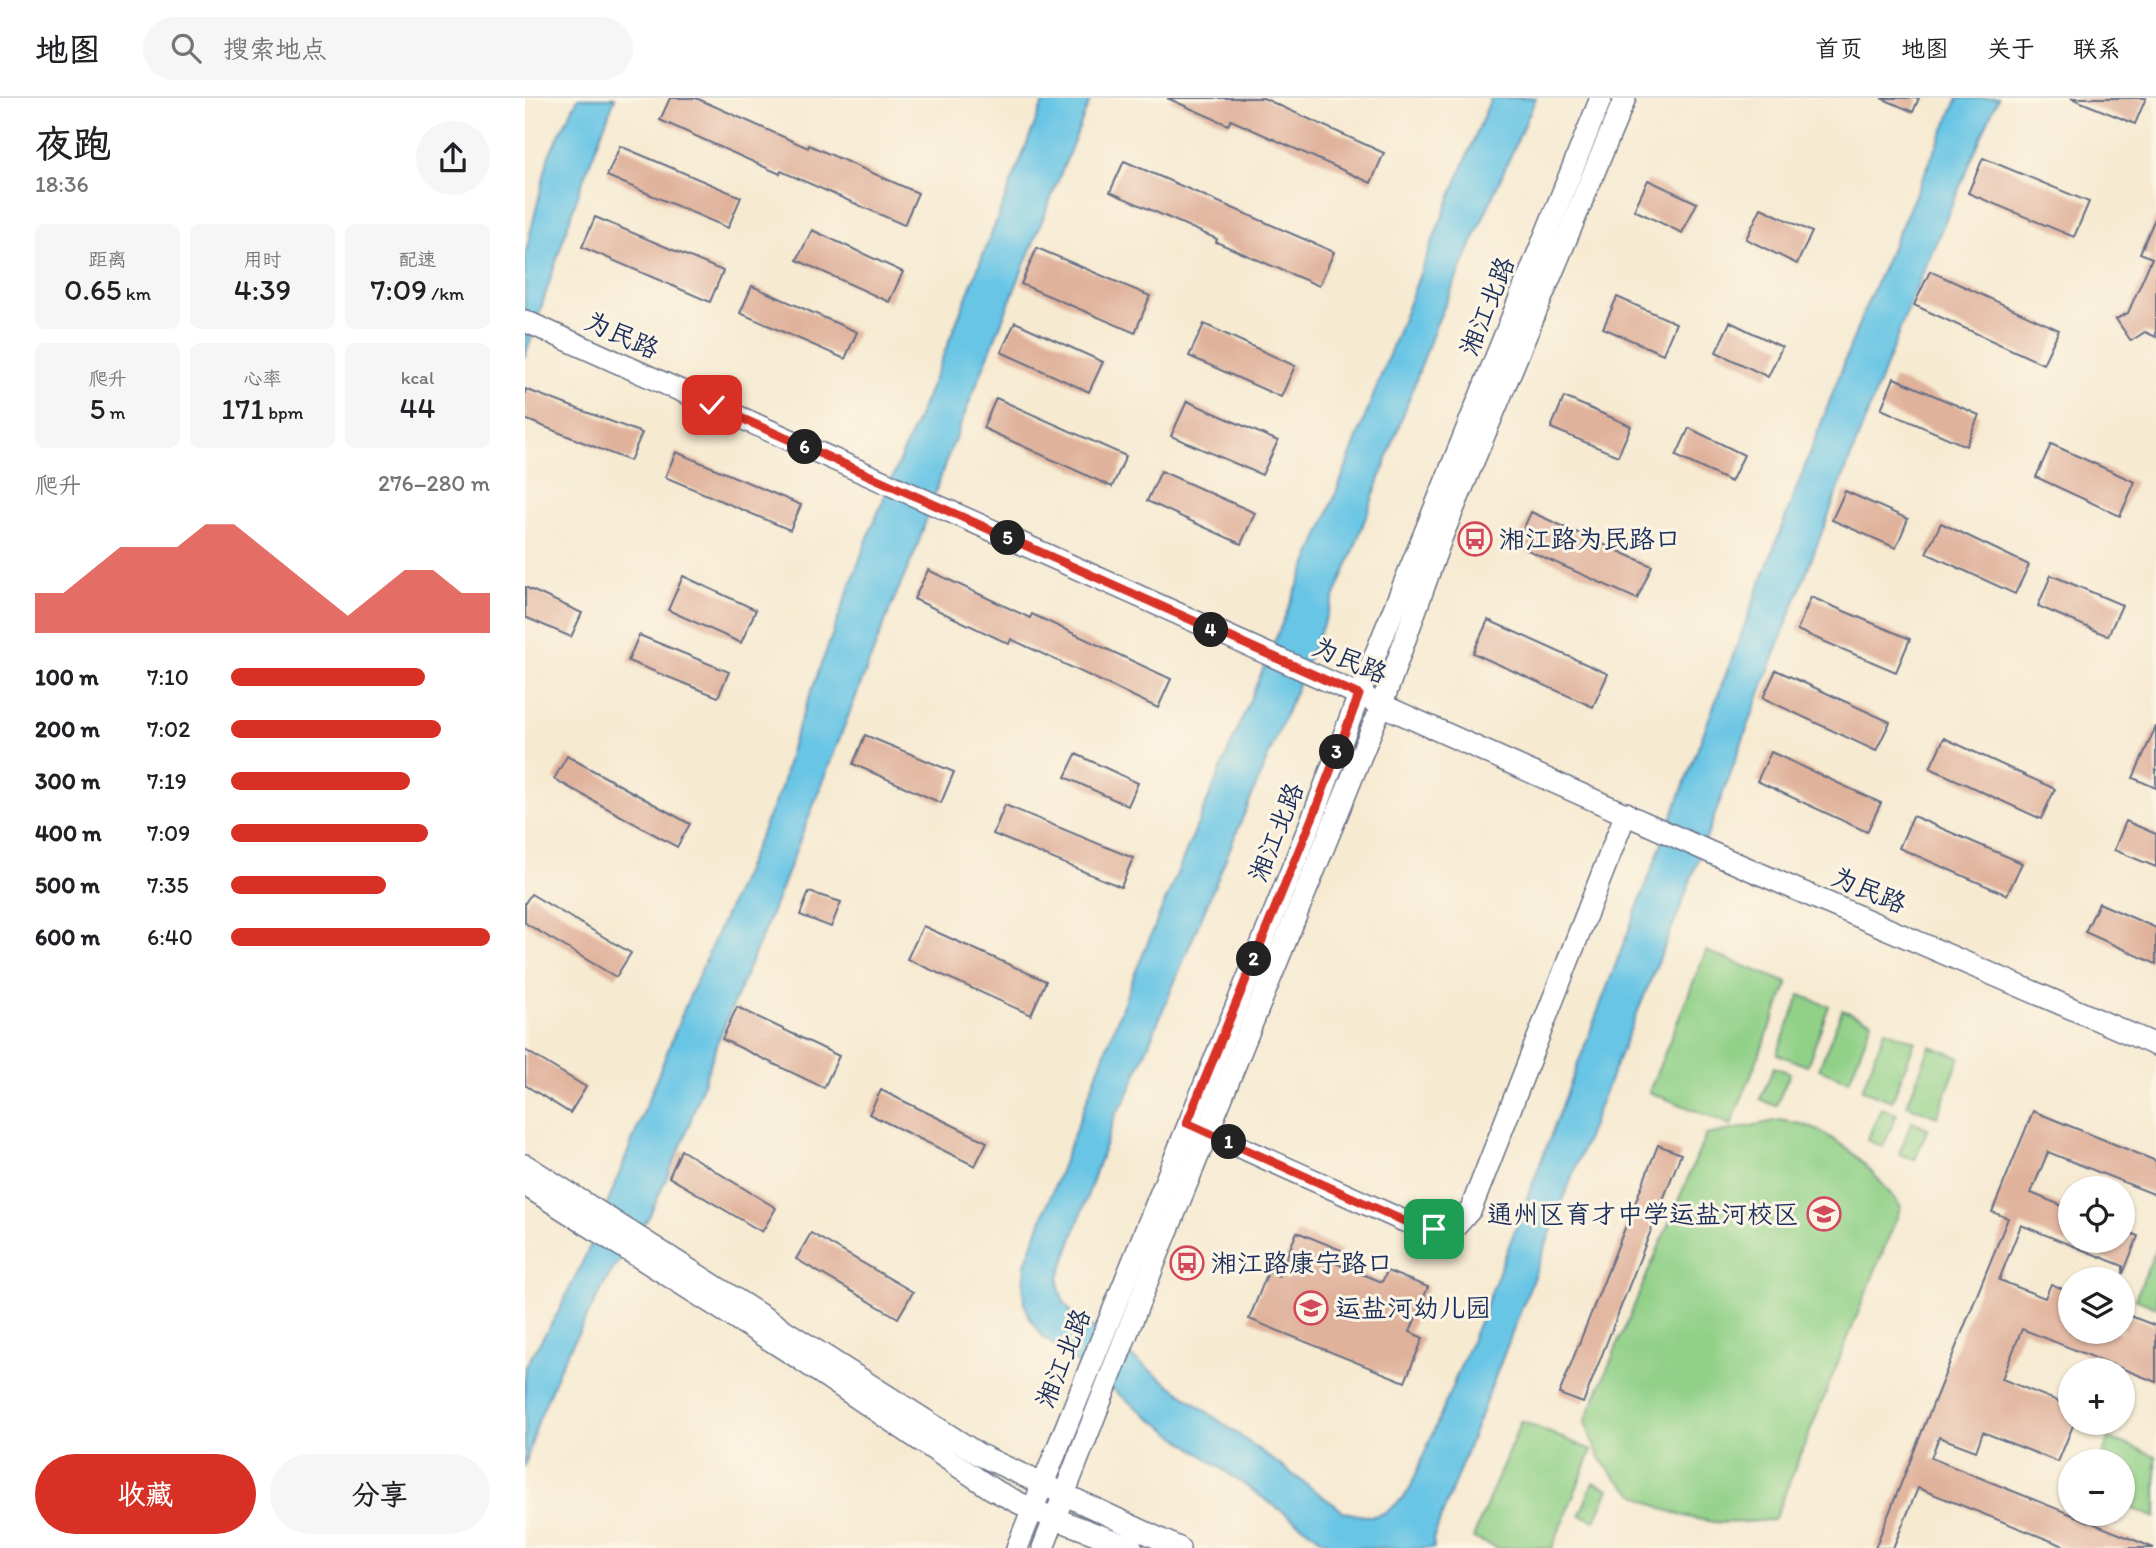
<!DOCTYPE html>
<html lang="zh">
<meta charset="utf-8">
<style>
body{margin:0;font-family:Itim,"LXGW WenKai TC",sans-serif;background:#f6f6f6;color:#202124;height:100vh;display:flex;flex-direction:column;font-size:26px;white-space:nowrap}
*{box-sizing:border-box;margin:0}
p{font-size:23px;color:#757577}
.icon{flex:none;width:38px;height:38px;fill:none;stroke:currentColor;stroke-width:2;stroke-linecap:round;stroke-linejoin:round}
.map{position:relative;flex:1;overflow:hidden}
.side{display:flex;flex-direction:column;background:#fff;width:525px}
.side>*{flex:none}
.tools{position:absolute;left:1533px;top:1078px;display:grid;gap:14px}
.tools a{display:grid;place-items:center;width:77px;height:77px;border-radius:50%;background:#fff;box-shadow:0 2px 5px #0004;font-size:35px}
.pin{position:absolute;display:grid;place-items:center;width:60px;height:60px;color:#fff;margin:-30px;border-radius:14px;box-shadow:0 4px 10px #0006}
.km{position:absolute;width:35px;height:35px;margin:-18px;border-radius:50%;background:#222;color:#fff;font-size:19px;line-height:35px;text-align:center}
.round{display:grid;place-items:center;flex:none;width:74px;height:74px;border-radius:37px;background:#f6f6f6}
.head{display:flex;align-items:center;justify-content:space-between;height:119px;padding:0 35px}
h1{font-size:38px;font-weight:600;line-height:52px}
.metrics{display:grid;grid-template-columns:repeat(3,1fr);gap:10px;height:119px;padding:7px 35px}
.metrics div{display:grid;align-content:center;border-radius:10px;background:#f6f6f6;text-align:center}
.metrics b{font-size:30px;font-weight:600}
.metrics small{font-size:19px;font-weight:400}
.metrics p{font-size:19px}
.chart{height:196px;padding:14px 35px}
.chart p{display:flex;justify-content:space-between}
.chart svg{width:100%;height:126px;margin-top:7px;fill:#d93025;opacity:.7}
.action{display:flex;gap:14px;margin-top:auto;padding:14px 35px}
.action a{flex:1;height:80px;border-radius:42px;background:#d93025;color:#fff;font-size:28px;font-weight:600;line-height:80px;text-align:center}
.action a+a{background:#f6f6f6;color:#202124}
ul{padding:0 35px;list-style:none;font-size:23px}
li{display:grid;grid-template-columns:112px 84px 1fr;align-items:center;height:52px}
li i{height:18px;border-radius:9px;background:#d93025}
header{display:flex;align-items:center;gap:42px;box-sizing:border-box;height:98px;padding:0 35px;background:#fff;border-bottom:2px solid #e0e0e0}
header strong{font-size:33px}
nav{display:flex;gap:38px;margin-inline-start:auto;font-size:24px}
.search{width:490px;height:63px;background:#f6f6f6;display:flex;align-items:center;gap:18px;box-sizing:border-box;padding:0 24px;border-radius:38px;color:#757577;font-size:26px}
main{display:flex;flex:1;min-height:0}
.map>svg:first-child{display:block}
.green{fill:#90d087;stroke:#568072;stroke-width:2}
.water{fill:#67c5e5;stroke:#417aa2;stroke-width:2}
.building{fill:#e0b29c}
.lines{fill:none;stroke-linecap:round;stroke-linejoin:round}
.minor-casing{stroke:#687086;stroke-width:24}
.minor{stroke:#fff;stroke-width:21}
.route-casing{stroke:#fff;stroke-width:14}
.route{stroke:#d93025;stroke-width:9}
.labels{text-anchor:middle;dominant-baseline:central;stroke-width:6;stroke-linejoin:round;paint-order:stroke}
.street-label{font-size:26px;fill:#1b2f5e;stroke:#fcf5e5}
.poi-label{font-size:26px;fill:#1b2f5e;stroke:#fcf5e5;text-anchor:start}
</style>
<header>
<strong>地图</strong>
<div class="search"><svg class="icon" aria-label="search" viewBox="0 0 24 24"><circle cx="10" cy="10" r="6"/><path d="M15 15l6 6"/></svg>搜索地点</div>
<nav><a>首页</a><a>地图</a><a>关于</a><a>联系</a></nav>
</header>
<main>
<section class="side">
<div class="head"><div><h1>夜跑</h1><p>18:36</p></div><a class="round"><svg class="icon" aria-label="share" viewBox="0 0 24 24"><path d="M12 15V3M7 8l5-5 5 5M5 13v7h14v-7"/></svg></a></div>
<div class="metrics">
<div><p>距离</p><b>0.65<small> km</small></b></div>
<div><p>用时</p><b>4:39</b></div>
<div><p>配速</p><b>7:09<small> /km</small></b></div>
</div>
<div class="metrics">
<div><p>爬升</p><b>5<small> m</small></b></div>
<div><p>心率</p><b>171<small> bpm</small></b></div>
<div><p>kcal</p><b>44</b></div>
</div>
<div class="chart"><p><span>爬升</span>276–280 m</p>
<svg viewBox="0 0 160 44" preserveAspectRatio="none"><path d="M0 44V30L10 30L20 22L30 14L40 14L50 14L60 6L70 6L80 14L90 22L100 30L110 38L120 30L130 22L140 22L150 30L160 30V44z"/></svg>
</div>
<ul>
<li><b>100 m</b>7:10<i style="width:75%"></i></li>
<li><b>200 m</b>7:02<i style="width:81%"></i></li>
<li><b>300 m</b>7:19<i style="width:69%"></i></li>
<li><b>400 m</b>7:09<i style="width:76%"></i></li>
<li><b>500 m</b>7:35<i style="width:60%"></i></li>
<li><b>600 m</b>6:40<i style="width:100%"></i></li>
</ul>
<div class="action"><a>收藏</a><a>分享</a></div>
</section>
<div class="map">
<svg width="1631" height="1450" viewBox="0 0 1631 1450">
<rect width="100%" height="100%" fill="#fcf5e5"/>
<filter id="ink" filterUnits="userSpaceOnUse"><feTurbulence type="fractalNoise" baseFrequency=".0143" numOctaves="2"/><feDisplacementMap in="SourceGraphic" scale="14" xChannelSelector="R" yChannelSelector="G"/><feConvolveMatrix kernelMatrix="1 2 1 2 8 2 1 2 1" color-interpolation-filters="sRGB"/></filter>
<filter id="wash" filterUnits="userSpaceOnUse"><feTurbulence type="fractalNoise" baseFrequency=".00686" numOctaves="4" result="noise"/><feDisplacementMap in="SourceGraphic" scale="28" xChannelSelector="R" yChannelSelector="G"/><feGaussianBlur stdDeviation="1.57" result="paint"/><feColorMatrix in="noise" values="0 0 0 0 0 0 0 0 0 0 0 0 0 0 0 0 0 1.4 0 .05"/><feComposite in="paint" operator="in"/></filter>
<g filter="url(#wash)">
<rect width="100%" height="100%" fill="#f6ead1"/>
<!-- green -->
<g class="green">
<polygon points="1181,853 1263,885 1206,1027 1124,994"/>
<polygon points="1275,897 1304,908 1282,968 1252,956"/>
<polygon points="1317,912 1347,923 1324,983 1294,971"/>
<polygon points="1360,932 1390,943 1367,1003 1337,992"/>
<polygon points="1405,948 1435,959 1412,1019 1382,1007"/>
<polygon points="1249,969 1265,975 1251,1008 1235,1001"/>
<polygon points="1356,1010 1372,1016 1358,1049 1342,1042"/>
<path d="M1255 1022C1264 1024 1274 1025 1282 1028 1322 1042 1351 1077 1376 1109L1249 1422C1229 1423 1208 1426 1189 1424 1148 1419 1102 1400 1078 1364 1070 1353 1065 1337 1060 1324L1181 1037Z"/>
<polygon points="1387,1023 1403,1030 1390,1062 1374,1056"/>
<polygon points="1631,1151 1631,1210 1610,1201"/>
<polygon points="996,1323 1067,1352 1027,1450 972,1450 948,1440"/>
<polygon points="1584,1340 1631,1358 1631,1420 1598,1407 1598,1363 1575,1363"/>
<polygon points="1068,1384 1084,1391 1070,1423 1055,1417"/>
</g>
<!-- water -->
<g class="water">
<polygon points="53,0 90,0 54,93 0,259 0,158 24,57"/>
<polygon points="520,0 566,0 421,363 391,452 367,506 244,821 194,940 159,1041 124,1119 85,1176 35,1269 11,1329 0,1369 0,1269 34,1213 69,1140 160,909 256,690 268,643 346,431 413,271"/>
<path d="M966 0H1011L911 227 828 454 601 1001 591 1016 534 1179C533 1195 538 1205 549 1217L818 1413C851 1424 862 1418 884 1393L966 1195 1340 210 1433 0H1473L1389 195 1245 569 1156 808 1078 998 908 1441 909 1450H810L796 1441 624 1319 518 1239 505 1220 499 1204 498 1189 500 1166 608 880 801 421 910 137Z"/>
</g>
<g id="blocks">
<!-- building -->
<g class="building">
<polygon points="145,0 171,0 283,50 284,47 393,95 379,127 256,73 255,76 135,22"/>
<polygon points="642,0 738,0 859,55 846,85 706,22 703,27"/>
<polygon points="1356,0 1394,0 1388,14"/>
<polygon points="1546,0 1621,0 1610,26"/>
<polygon points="95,48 216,99 203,130 82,78"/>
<polygon points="1458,60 1564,104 1549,139 1443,95"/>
<polygon points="599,63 809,154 794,188 691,144 692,141 585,94"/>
<polygon points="1123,82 1172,105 1157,135 1109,112"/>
<polygon points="1236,110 1287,134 1272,166 1221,141"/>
<polygon points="1631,118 1631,239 1620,234 1606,243 1591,221 1603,215 1627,160 1615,155"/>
<polygon points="70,119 198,173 185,204 57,149"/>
<polygon points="287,132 378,174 364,204 272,162"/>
<polygon points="512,150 625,198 610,235 496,186"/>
<polygon points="1405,173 1534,232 1518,266 1389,207"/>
<polygon points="227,188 332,234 320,261 215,215"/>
<polygon points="1092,199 1151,225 1138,256 1078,230"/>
<polygon points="490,224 578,264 564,294 476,254"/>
<polygon points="1205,224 1257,249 1243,279 1191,254"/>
<polygon points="679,226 770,268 756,299 664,258"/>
<polygon points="1369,280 1454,317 1441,348 1356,311"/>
<polygon points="0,291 117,335 105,363 0,321"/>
<polygon points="1039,299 1106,328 1093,358 1026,330"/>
<polygon points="471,300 601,358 587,389 458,330"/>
<polygon points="662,303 753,343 737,377 646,338"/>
<polygon points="1164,330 1219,357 1206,384 1151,358"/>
<polygon points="1526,346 1610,384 1595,418 1511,379"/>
<polygon points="151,354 276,407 265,432 140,379"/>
<polygon points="636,373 730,415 716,446 622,403"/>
<polygon points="1320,393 1383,421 1371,450 1307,422"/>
<polygon points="1006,414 1127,468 1112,501 991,447"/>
<polygon points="1416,425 1504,467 1490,496 1401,455"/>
<polygon points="403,472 505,520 507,516 646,581 633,610 486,541 484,546 389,501"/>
<polygon points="1526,477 1597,507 1583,538 1513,508"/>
<polygon points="158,478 231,512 216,545 143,512"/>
<polygon points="0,489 57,515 46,539 0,519"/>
<polygon points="1286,499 1385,541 1371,574 1272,532"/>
<polygon points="963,522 1083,576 1068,609 948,555"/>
<polygon points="114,537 204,574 193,599 103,563"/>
<polygon points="1251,572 1365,624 1351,653 1238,600"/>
<polygon points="1631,628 1631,690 1608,680"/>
<polygon points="340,637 429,674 416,705 328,666"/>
<polygon points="1419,640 1530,691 1516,721 1405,670"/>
<polygon points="1246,654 1356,705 1342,734 1232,683"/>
<polygon points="551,656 613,685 603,708 540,679"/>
<polygon points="42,658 165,726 152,749 29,681"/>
<polygon points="480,707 608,760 596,789 468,736"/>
<polygon points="1388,718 1497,765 1482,797 1374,750"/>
<polygon points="1601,723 1631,736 1631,769 1589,752"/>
<polygon points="284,794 316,804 306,829 275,817"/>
<polygon points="6,796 106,855 91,879 0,825 0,805"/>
<polygon points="1574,805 1631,830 1631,866 1560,834"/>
<polygon points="398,828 521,883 506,917 382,861"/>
<polygon points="212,909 314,958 299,990 197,941"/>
<polygon points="0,952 61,989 45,1015 0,987"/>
<polygon points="356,992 462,1044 450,1068 344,1016"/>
<polygon points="1508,1013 1631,1063 1631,1097 1523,1054 1506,1095 1545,1111 1545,1143 1598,1143 1598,1132 1613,1138 1598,1176 1598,1168 1496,1127 1474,1182 1520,1200 1526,1186 1545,1194 1545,1234 1598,1234 1598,1215 1631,1228 1631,1284 1497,1231 1477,1281 1545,1308 1545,1325 1549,1325 1533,1364 1458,1334 1451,1353 1414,1339 1406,1360 1629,1450 1544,1450 1393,1390 1368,1450 1350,1450 1483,1120 1467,1114"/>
<polygon points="1133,1047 1156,1056 1058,1305 1034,1296"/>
<polygon points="156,1052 251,1110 237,1134 144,1079"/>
<polygon points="772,1134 816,1152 810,1165 857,1184 862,1173 903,1189 885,1234 898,1240 880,1284 724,1221 743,1174 753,1179"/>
<polygon points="286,1135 388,1194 373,1220 271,1161"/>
</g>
</g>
</g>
<g filter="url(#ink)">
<use href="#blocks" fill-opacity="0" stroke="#687086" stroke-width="2"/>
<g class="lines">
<defs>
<g id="minor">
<polyline points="0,223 1187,755 1631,947"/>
<polyline points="671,1029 879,1123 909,1131 931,1128 946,1111 1101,715"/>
<polyline points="0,1067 455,1357 654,1450"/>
<polyline points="0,1087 275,1261 467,1391 508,1412 607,1450"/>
<polyline points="492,1450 790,714 834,597 1076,0"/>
<polyline points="518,1450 633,1156 857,606 917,438 1100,0"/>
</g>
</defs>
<!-- minor casing -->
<use href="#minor" class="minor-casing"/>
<!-- minor -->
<use href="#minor" class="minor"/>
</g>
</g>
<g class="lines" filter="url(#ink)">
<defs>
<polyline id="route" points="187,307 834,597 790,713 662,1025 879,1123 909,1131"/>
</defs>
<!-- route casing -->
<use href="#route" class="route-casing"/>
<!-- route -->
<use href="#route" class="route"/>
</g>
<!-- icons -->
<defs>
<symbol id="bus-ring" viewBox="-11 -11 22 22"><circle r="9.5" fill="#fcf5e5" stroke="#d1495b" stroke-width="1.5"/><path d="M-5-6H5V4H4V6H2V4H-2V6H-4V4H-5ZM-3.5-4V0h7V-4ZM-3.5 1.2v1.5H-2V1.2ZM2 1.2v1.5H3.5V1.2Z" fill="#d1495b"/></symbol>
<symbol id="school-ring" viewBox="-11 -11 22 22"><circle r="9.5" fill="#fcf5e5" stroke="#d1495b" stroke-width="1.5"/><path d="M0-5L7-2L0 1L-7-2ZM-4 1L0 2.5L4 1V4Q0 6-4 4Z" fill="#d1495b"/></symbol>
</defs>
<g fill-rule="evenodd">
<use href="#bus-ring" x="931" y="422" width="38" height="38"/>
<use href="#school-ring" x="1280" y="1097" width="38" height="38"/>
<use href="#bus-ring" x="643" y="1146" width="38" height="38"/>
<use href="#school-ring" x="767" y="1191" width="38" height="38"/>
</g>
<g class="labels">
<!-- street labels -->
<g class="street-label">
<text transform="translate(962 208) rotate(-68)">湘江北路</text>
<text transform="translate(97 237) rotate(24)">为民路</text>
<text transform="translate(825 562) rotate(23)">为民路</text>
<text transform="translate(751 734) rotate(-68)">湘江北路</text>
<text transform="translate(1344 792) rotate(23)">为民路</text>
<text transform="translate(538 1260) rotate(-68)">湘江北路</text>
</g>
<!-- poi labels -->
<g class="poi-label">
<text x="974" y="441">湘江路为民路口</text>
<text x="1274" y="1116" text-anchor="end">通州区育才中学运盐河校区</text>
<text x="686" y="1165">湘江路康宁路口</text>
<text x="810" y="1210">运盐河幼儿园</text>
</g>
</g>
</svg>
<div class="tools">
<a><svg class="icon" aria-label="locate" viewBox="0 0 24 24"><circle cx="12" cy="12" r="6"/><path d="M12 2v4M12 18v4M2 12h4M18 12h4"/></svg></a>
<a><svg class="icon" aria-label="layers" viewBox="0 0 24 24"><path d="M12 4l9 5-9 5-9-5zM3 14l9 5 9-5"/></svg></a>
<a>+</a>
<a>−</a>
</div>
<div class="pin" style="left:909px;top:1131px;background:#1e9e55"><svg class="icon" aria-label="arrive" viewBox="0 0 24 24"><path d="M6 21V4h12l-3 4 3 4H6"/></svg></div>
<div class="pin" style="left:187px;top:307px;background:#d93025"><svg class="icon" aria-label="check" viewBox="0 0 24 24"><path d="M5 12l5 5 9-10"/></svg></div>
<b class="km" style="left:704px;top:1044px">1</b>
<b class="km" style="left:729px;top:861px">2</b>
<b class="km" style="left:812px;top:654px">3</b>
<b class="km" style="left:686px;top:532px">4</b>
<b class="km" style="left:483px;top:440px">5</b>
<b class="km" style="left:280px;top:349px">6</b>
</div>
</main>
